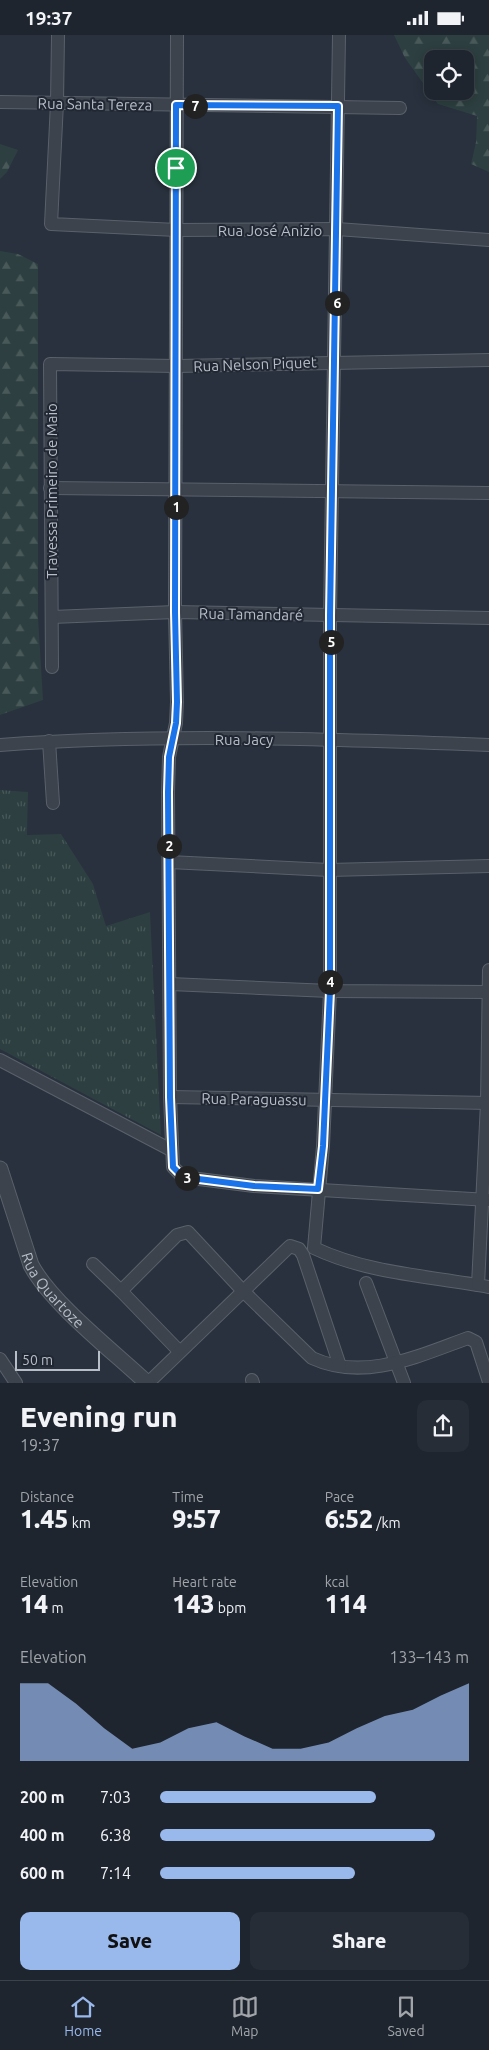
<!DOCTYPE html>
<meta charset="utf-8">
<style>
body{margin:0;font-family:Ubuntu,sans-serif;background:#262d36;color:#f1f3f6;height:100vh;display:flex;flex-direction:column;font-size:19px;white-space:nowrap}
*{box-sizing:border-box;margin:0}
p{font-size:16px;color:#a1a5aa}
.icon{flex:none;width:28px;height:28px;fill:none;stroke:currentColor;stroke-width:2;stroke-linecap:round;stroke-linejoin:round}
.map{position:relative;height:1348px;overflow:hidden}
.panel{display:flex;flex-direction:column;background:#1e252e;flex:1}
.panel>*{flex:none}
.tools{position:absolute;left:424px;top:15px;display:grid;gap:10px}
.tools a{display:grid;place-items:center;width:50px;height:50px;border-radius:10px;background:#1e252e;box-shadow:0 2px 12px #0003,0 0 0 1px #3c424a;font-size:25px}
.scale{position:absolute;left:15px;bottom:12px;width:85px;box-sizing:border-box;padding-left:5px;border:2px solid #b8bec8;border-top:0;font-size:14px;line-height:18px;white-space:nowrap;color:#b8bec8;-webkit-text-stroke:4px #212833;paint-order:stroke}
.pin{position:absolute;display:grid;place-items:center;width:42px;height:42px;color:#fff;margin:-21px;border:2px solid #fff;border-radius:50%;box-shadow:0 1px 5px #0007}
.km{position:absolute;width:25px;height:25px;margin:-12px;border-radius:50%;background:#222;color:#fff;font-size:14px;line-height:25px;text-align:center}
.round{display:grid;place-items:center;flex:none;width:52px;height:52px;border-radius:10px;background:#262d36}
.summary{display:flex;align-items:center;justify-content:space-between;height:85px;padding:0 20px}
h1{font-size:28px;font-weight:800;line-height:38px}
.figures{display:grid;grid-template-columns:repeat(3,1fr);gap:8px;height:85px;padding:5px 20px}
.figures div{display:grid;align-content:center}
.figures b{font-size:25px;font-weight:800}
.figures small{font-size:14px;font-weight:400}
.figures p{font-size:14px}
.chart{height:140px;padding:10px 20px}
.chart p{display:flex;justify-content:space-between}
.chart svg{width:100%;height:90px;margin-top:5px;fill:#99b8ec;opacity:.7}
.button{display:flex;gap:10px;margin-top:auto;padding:10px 20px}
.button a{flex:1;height:58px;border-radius:10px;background:#99b8ec;color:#111;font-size:20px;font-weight:800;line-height:58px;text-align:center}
.button a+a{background:#262d36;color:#f1f3f6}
ul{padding:0 20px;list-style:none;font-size:16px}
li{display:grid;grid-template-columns:80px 60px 1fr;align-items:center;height:38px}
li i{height:12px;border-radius:6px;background:#99b8ec}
.status{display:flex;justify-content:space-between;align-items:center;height:35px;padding:0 25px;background:#1e252e;direction:ltr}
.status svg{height:14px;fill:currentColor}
.tabs{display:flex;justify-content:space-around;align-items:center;height:70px;border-top:1px solid #3c424a;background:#1e252e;font-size:14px;color:#a1a5aa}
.tabs a{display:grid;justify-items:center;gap:2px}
.tabs .current{color:#99b8ec}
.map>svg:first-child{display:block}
.grass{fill:url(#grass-tufts)}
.forest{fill:url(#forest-firs);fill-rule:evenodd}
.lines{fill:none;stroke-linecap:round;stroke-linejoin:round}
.minor-casing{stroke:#5a616b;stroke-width:14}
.tertiary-casing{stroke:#5a616b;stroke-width:17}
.minor{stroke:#3c434d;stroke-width:12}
.tertiary{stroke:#3c434d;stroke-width:15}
.route-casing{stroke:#fff;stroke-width:10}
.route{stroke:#1a73e8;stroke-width:6}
.labels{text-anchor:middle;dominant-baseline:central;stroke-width:4;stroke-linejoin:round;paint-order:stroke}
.street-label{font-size:15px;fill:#b8bec8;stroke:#212833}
</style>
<div class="status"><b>19:37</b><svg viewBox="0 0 49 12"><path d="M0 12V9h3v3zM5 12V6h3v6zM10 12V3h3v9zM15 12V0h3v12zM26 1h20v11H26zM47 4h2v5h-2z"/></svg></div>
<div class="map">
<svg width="489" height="1348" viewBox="0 0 489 1348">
<defs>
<pattern id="grass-tufts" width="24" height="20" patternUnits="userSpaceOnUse" patternTransform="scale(1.25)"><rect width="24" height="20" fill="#2d3f40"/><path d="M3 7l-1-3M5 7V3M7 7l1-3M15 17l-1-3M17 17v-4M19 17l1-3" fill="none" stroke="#49595a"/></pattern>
<pattern id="forest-firs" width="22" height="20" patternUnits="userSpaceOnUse" patternTransform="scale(1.25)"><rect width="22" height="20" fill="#2d3f40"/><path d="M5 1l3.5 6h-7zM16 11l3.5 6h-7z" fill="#49595a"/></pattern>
</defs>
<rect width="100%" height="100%" fill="#28313d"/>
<!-- grass -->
<polygon class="grass" points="0,755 28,757 27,800 61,799 93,849 106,891 150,877 161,1100 0,1014"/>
<!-- forest -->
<g class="forest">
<path d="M394 0H489V137L471 129 476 107 477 81 438 69 405 23ZM432 24H465V56H432Z"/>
<polygon points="0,109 18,115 7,137 0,144"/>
<polygon points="0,216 18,219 38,229 38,582 43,665 0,680"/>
</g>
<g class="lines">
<defs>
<g id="minor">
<polyline points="58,0 57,68 51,189 177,195 337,194 489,205"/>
<polyline points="177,0 175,577 177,667 176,688 169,722 168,757 170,1062 173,1132 183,1142 254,1151 489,1165"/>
<path d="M339 0 330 581V956L323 1111 314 1213C369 1239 430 1241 489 1252"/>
<polyline points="0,67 400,73"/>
<polyline points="50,453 489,458"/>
<polyline points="52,582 175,577 489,583"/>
<polyline points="52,632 50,329 177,331 489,325"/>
<polyline points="49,706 53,768"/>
<path d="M0 710C162 698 326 704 489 710"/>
<polyline points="169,827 329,835 489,831"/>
<polyline points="170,949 330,956 489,957"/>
<polyline points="0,1025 171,1115"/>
<polyline points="170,1062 489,1068"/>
<polyline points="93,1229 121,1256"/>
<polyline points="366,1248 404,1348"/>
<polyline points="478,1250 487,1068 489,935"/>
<path d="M179 1316 121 1256 177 1200 188 1197 242 1255 312 1323C364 1347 418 1321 468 1303L476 1307 489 1347"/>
<polyline points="0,1324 16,1348"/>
<polyline points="252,1345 253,1348"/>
<polyline points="148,1348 290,1211 299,1214 303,1220 340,1331"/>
</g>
<g id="tertiary">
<path id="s1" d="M0 1134 31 1230C51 1268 114 1317 147 1348"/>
</g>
</defs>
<!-- minor casing -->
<use href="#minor" class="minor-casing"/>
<!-- tertiary casing -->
<use href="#tertiary" class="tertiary-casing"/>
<!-- minor -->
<use href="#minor" class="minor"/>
<!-- tertiary -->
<use href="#tertiary" class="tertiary"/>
</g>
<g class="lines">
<defs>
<polygon id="route" points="176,70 338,71 330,581 330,956 323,1111 318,1154 254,1151 183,1142 173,1132 170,1062 168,757 169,722 176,688 177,667 175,577"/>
</defs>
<!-- route casing -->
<use href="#route" class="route-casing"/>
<!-- route -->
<use href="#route" class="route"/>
</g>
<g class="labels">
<!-- street labels -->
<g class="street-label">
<text transform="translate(95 69) rotate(1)">Rua Santa Tereza</text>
<text x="270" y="195">Rua José Anizio</text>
<text transform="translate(255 329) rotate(-2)">Rua Nelson Piquet</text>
<text transform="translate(51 456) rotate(-90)">Travessa Primeiro de Maio</text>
<text transform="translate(251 579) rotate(1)">Rua Tamandaré</text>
<text x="244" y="704">Rua Jacy</text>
<text transform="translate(254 1064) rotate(1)">Rua Paraguassu</text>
<text stroke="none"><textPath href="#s1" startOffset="134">Rua Quartoze</textPath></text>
</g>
</g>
</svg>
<div class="tools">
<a><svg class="icon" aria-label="locate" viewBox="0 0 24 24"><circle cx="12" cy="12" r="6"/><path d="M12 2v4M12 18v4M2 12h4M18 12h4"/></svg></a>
</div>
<div class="scale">50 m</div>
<div class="pin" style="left:176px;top:133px;background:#1e9e55"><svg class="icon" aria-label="arrive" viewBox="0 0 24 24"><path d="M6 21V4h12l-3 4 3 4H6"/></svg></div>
<b class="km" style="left:176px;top:472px">1</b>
<b class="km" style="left:169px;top:811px">2</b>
<b class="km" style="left:187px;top:1143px">3</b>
<b class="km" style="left:330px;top:947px">4</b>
<b class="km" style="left:331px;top:607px">5</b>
<b class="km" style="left:337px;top:268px">6</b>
<b class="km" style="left:195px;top:71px">7</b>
</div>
<section class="panel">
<div class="summary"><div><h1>Evening run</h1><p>19:37</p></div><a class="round"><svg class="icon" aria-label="share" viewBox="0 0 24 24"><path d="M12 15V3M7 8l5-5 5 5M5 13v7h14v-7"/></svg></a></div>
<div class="figures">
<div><p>Distance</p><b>1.45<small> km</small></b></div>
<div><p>Time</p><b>9:57</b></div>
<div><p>Pace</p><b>6:52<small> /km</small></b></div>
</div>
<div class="figures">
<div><p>Elevation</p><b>14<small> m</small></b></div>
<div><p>Heart rate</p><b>143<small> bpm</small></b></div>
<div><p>kcal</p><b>114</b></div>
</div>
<div class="chart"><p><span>Elevation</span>133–143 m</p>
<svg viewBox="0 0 160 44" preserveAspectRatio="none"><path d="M0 44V6L10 6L20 16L30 28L40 38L50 35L60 28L70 25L80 32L90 38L100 38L110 35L120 28L130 22L140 19L150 12L160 6V44z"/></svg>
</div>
<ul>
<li><b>200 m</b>7:03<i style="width:70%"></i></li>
<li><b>400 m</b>6:38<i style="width:89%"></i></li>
<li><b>600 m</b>7:14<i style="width:63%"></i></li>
</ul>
<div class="button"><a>Save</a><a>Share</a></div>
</section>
<nav class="tabs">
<a class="current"><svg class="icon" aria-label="home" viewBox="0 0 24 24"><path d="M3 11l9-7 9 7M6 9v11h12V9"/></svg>Home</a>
<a><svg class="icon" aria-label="map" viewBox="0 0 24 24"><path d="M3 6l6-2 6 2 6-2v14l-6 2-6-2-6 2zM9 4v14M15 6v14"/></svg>Map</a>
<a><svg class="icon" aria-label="saved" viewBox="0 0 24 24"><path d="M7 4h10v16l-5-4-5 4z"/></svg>Saved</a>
</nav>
